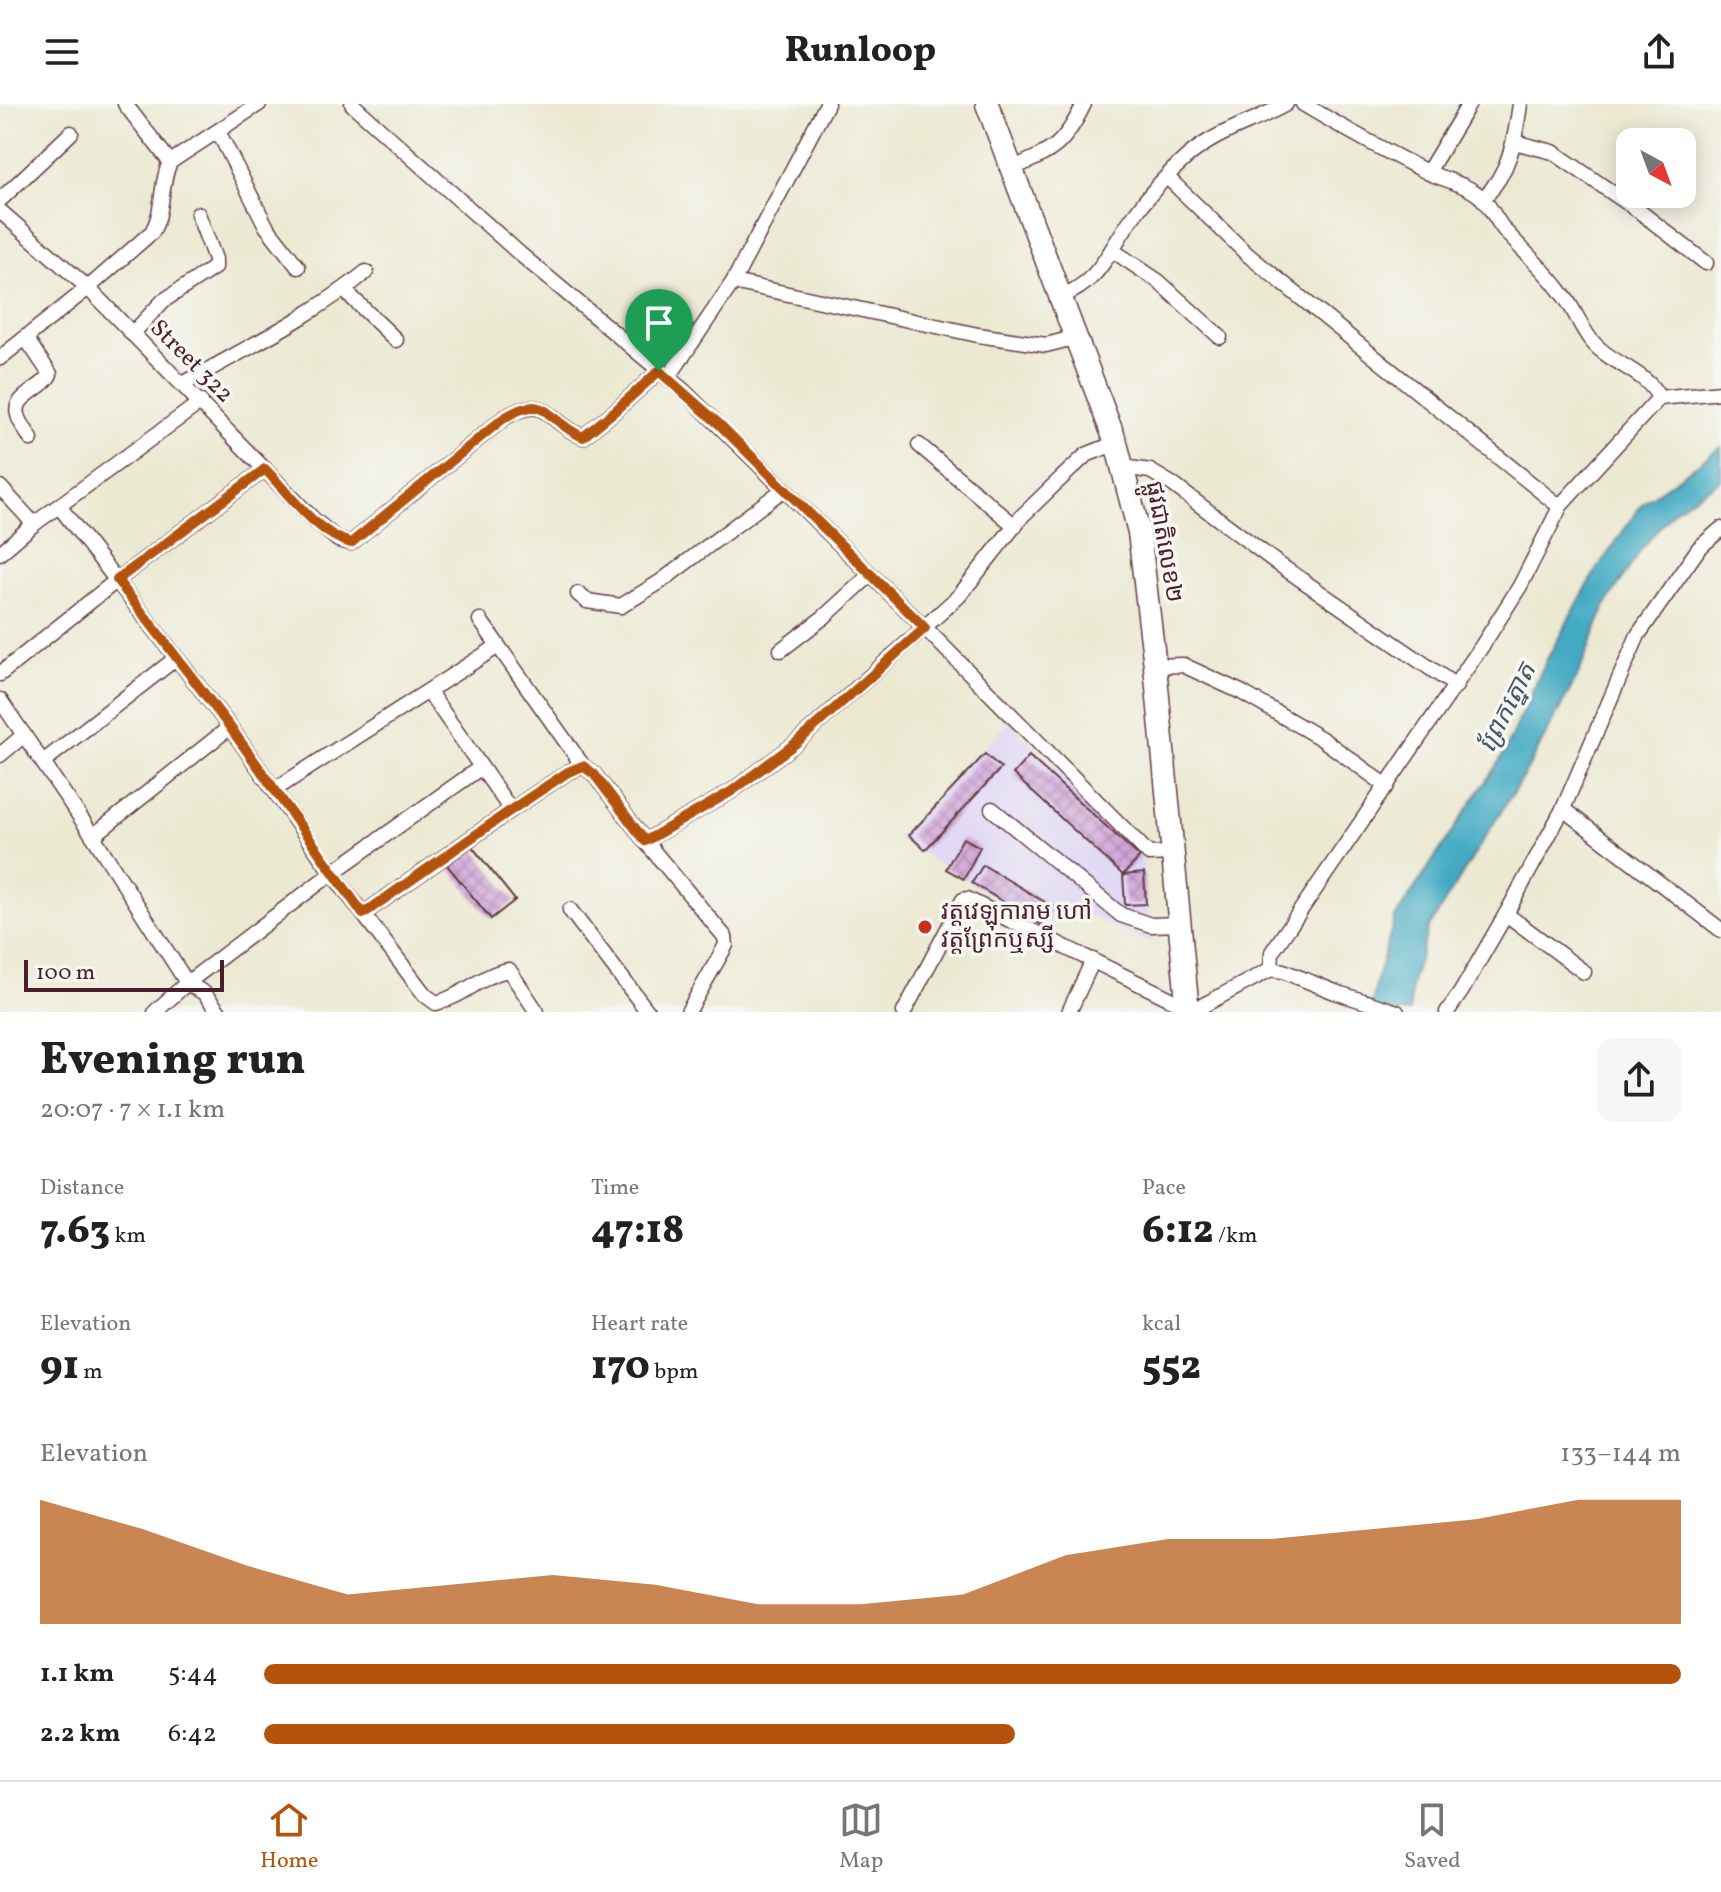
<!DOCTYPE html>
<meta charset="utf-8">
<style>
body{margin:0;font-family:Vollkorn,"Noto Sans Khmer",serif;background:#f6f6f6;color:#222;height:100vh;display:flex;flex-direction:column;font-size:30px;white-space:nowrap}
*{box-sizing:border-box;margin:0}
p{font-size:26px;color:#767676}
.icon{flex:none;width:44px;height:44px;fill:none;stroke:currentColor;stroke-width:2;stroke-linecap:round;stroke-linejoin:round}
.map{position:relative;height:908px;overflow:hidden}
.drawer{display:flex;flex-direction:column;background:#fff;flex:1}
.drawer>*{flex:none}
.needle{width:52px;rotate:139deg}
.buttons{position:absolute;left:1616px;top:24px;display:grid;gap:16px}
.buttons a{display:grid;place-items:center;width:80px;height:80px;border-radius:16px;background:#fff;box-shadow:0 4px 20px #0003;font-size:40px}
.scale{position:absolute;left:24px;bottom:20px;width:200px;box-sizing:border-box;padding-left:8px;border:4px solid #4a1f2b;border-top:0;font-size:22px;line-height:28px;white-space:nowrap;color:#4a1f2b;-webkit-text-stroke:6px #f6f6f2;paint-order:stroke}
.pin{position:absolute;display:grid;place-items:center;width:68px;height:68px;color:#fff;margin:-82px -34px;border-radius:50% 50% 50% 0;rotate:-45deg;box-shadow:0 0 8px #0007}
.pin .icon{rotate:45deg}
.round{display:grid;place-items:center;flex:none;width:84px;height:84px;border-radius:16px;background:#f6f6f6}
.summary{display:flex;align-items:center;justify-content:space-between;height:136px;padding:0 40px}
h1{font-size:44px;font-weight:800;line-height:60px}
.metrics{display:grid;grid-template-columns:repeat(3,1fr);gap:12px;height:136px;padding:8px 40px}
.metrics div{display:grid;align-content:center}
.metrics b{font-size:40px;font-weight:800}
.metrics small{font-size:22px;font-weight:400}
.metrics p{font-size:22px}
.chart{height:224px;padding:16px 40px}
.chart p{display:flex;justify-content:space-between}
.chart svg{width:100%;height:144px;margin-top:8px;fill:#b45309;opacity:.7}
ul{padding:0 40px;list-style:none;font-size:26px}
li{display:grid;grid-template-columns:128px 96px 1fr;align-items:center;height:60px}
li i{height:20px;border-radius:10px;background:#b45309}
header{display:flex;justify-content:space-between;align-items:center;height:104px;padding:0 40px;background:#fff;font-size:36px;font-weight:800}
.tab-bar{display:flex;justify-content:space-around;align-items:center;height:112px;border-top:2px solid #e0e0e0;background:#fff;font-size:22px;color:#767676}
.tab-bar a{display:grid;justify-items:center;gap:4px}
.tab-bar .current{color:#b45309}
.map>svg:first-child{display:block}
.built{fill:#ded5f5}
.water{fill:#43aac3;stroke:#466477;stroke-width:2}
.building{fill:url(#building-cross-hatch)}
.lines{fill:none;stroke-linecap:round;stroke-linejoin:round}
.minor-casing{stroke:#623d44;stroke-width:17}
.highway-casing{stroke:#623d44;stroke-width:25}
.minor{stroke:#fff;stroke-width:14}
.highway{stroke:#fff;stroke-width:22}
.route-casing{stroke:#fff;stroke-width:16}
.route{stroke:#b45309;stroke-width:10}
.poi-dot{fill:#c8321e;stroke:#f6f6f2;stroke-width:3}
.labels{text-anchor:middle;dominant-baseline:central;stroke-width:7;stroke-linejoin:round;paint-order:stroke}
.street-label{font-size:24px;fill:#4a1f2b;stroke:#f6f6f2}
.poi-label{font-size:24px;fill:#4a1f2b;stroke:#f6f6f2;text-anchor:start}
.water-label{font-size:26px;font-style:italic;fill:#475768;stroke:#f6f6f2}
</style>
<header><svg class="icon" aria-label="menu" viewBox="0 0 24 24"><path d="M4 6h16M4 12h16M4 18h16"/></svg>Runloop<svg class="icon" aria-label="share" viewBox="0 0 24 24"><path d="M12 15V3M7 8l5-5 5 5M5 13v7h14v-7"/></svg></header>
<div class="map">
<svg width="1721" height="908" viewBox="0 0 1721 908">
<defs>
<pattern id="building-cross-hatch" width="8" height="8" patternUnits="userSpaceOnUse" patternTransform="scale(2)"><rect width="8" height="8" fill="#d1a5d9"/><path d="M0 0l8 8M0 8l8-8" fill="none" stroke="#ac86b0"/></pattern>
</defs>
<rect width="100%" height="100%" fill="#f6f6f2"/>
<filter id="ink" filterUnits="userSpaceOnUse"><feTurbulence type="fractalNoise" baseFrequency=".0125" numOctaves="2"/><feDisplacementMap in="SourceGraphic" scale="16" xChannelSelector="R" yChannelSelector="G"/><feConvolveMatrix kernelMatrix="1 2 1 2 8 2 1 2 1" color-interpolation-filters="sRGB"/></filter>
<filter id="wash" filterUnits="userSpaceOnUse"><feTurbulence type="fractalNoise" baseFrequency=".006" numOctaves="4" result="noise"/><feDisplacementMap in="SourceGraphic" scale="32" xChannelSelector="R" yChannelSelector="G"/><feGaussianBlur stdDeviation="1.8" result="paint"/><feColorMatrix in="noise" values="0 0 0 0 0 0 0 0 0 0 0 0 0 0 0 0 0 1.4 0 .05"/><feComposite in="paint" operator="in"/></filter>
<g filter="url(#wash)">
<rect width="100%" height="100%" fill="#ece9d3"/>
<!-- built -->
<polygon class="built" points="1009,617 1142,754 1151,839 1061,799 1049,825 897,735"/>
<!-- water -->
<polygon class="water" points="1721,343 1721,376 1674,406 1642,444 1606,501 1578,571 1527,666 1428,825 1411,882 1410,908 1370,908 1378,871 1395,814 1502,653 1546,557 1595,468 1643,399"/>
<g id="blocks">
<!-- building -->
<g class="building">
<polygon points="985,650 1001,664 925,746 909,731"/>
<polygon points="1029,652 1140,753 1123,771 1013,670"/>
<polygon points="963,734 980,743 964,775 946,765"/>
<polygon points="470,740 515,796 491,815 447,761"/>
<polygon points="983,761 1053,803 1042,821 972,779"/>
<polygon points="1144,769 1146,800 1125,801 1123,771"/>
</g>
</g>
</g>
<g filter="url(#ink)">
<use href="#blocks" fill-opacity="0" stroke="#623d44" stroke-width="2"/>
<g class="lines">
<defs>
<g id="minor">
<polyline points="125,0 170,58"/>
<polyline points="352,0 520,150 684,287 930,529 1149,750 1171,749"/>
<path d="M1303 0C1343 24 1385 47 1427 68 1445 76 1467 80 1482 94 1492 104 1497 119 1507 129 1525 149 1545 166 1561 188 1573 202 1579 220 1590 235 1609 260 1646 266 1659 294"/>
<polyline points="218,27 266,122 298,163"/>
<polyline points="1514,38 1553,48 1639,107 1706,159"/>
<path d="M1011 65C1054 46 1063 43 1084 0"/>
<polyline points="1428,68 1469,0"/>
<polyline points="1167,73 1248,151 1554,398 1561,401"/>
<path d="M1483 95C1510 68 1515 36 1520 0"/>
<polyline points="0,96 71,29"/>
<path d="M0 107 88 184 313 415 338 436 351 439 504 314C548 288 544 316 583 333L616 306 659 267"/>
<polyline points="1112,146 1158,177 1220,233"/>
<polyline points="733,178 978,231 1046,241 1077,233"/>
<polyline points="344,186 396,236"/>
<path d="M1061 192C1098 180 1109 147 1130 117 1146 94 1167 70 1188 52 1219 26 1253 19 1286 0"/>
<polyline points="132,230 163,197 215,163 215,155 198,110"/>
<path d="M25 233 50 270C44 285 12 292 18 311 20 319 27 328 31 335"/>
<path d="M0 254 88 184 152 128C165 106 159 81 170 58L259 0"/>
<polyline points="668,274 733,178 827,0"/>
<path d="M183 280C244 245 311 213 366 168"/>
<polyline points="919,341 1015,422"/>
<polyline points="1123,363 1150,367 1172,380 1277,459 1456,582"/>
<polyline points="0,383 34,420"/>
<path d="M59 402 230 623 332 769 425 891 436 899C463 893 482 870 509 866L537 908"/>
<polyline points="0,449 34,420 201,298"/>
<polyline points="578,490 587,497 621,502 660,478 784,385"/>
<polyline points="480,516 583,662 594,670 645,737 725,833 726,841 688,908"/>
<polyline points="781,546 824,513 870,471"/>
<polyline points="1155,562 1183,561 1241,588 1322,635 1387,682"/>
<polyline points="0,570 117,476 265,365"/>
<polyline points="429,588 511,706"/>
<polyline points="0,596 93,732 187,879 204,889 219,908"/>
<polyline points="0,651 24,631"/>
<polyline points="43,658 175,555"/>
<polyline points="274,686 498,542"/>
<polyline points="992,705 1121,811 1151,821 1179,820"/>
<polyline points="1563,705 1721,826"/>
<polyline points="93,732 230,623"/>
<polyline points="645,737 732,687 796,639 959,492 1023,411 1054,381 1086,351 1116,339"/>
<polyline points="570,806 648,908"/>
<polyline points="363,810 511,706 568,668 583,662"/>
<polyline points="1506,810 1584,868"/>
<polyline points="1271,865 1272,848 1482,542 1520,482 1561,401 1659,294 1721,288"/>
<polyline points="155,908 187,879 332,769 480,664"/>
<polyline points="904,908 963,796 967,795 1187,903 1202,902 1271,865 1283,867 1335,888 1397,908"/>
<polyline points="1069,908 1093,856"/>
<polyline points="1447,908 1461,888 1506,810 1563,705 1638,531 1699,444 1721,425"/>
</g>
<polyline id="highway" points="987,0 1116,339 1139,428 1155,562 1188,908"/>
</defs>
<!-- minor casing -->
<use href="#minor" class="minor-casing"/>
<!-- highway casing -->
<use href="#highway" class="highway-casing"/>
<!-- minor -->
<use href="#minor" class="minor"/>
<!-- highway -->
<use href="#highway" class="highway"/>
</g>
</g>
<g class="lines" filter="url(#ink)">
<defs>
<path id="route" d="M659 267 719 320 925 524 796 639 732 687 649 735 645 737 594 670 583 662 568 668 511 706 363 810 230 623 117 476 265 365C289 390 317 430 351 439L504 314C548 287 544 316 583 333L616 306Z"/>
</defs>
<!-- route casing -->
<use href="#route" class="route-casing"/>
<!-- route -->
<use href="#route" class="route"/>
</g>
<!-- markers -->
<circle class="poi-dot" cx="925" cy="823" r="8"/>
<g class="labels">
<!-- street labels -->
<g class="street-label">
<text transform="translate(191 258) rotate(45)">Street 322</text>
<text transform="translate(1163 438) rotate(80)">ផ្លូវជាតិលេខ២</text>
</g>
<!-- poi labels -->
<g class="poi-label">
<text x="941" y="809">វត្តវេឡុការាម ហៅ<tspan x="941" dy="28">វត្តព្រែកឬស្សី</tspan></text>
</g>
<!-- water labels -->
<g class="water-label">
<text transform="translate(1508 604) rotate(-63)">ព្រែកត្នោត</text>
</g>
</g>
</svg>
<div class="buttons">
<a><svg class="needle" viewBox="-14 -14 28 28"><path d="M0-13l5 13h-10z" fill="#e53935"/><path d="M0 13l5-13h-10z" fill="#767676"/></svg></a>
</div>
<div class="scale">100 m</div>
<div class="pin" style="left:659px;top:267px;background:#1e9e55"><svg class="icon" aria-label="arrive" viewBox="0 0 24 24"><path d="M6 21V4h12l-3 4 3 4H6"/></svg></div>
</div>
<section class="drawer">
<div class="summary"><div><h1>Evening run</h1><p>20:07 · 7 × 1.1 km</p></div><a class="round"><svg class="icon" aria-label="share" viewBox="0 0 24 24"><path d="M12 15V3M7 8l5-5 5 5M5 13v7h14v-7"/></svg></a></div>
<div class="metrics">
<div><p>Distance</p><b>7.63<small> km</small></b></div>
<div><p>Time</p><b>47:18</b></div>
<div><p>Pace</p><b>6:12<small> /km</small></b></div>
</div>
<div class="metrics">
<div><p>Elevation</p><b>91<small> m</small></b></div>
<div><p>Heart rate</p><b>170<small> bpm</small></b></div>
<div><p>kcal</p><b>552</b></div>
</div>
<div class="chart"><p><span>Elevation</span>133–144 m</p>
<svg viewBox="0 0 160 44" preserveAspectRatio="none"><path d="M0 44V6L10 15L20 26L30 35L40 32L50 29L60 32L70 38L80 38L90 35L100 23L110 18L120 18L130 15L140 12L150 6L160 6V44z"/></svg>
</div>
<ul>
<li><b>1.1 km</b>5:44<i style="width:100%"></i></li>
<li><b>2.2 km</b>6:42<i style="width:53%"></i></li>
</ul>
</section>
<nav class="tab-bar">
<a class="current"><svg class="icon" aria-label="home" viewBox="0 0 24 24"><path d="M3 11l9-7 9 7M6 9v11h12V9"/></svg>Home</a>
<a><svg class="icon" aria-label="map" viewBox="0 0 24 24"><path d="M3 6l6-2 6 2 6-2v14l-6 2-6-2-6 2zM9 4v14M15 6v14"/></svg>Map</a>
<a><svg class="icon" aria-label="saved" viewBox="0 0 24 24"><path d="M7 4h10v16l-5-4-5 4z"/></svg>Saved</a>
</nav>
